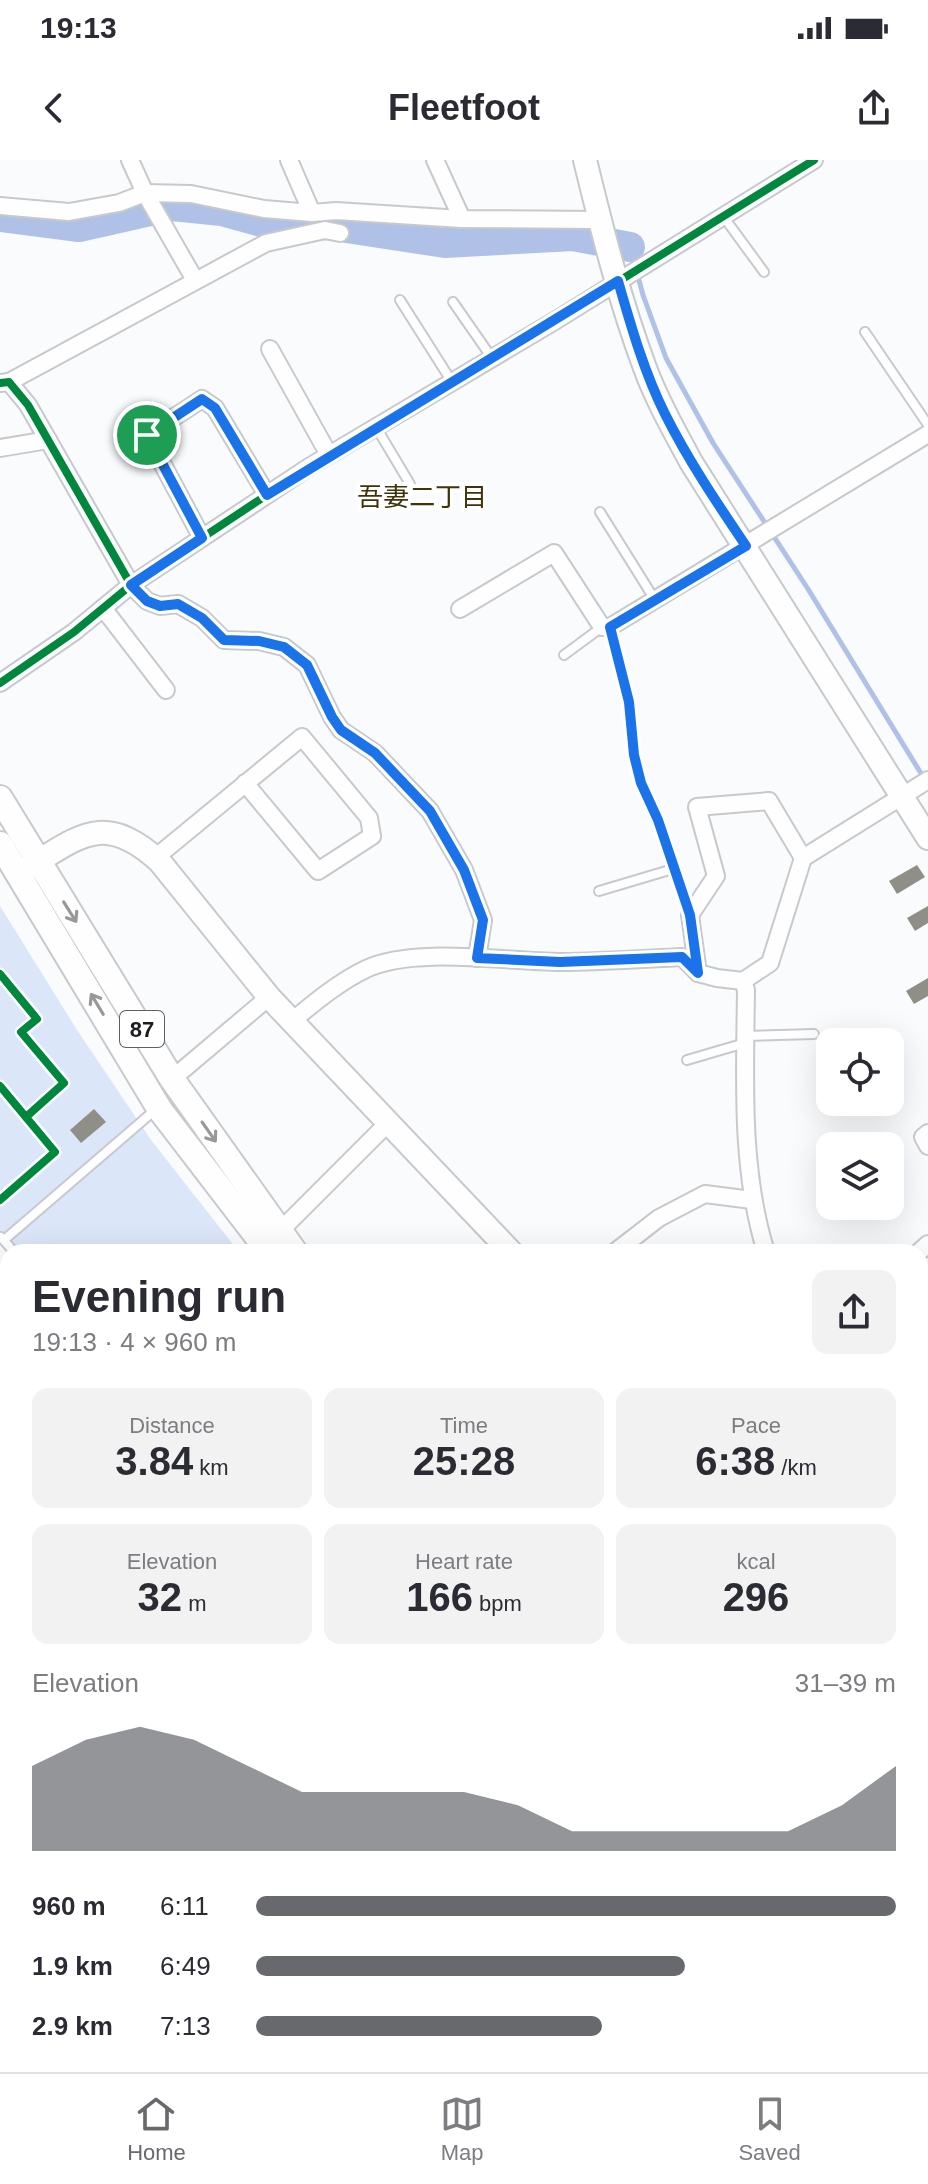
<!DOCTYPE html>
<meta charset="utf-8">
<style>
body{margin:0;font-family:Helvetica,"Noto Sans JP",sans-serif;background:#f2f2f3;color:#2b2b33;height:100vh;display:flex;flex-direction:column;font-size:30px;white-space:nowrap}
*{box-sizing:border-box;margin:0}
p{font-size:26px;color:#7c7c81}
.icon{flex:none;width:44px;height:44px;fill:none;stroke:currentColor;stroke-width:2;stroke-linecap:round;stroke-linejoin:round}
.map{position:relative;flex:1;overflow:hidden}
.drawer{position:absolute;left:0px;top:1084px;width:928px;height:828px;display:flex;flex-direction:column;background:#fff;border-radius:24px 24px 0 0;box-shadow:0 8px 32px #0002}
.drawer>*{flex:none}
.tools{position:absolute;left:816px;top:868px;display:grid;gap:16px}
.tools a{display:grid;place-items:center;width:88px;height:88px;border-radius:16px;background:#fff;box-shadow:0 8px 32px #0002;font-size:40px}
.pin{position:absolute;display:grid;place-items:center;width:68px;height:68px;color:#fff;margin:-34px;border:4px solid #fff;border-radius:50%;box-shadow:0 2px 8px #0007}
.round{display:grid;place-items:center;flex:none;width:84px;height:84px;border-radius:16px;background:#f2f2f3}
.summary{display:flex;align-items:center;justify-content:space-between;height:136px;padding:0 32px}
h1{font-size:44px;font-weight:600;line-height:60px}
.figures{display:grid;grid-template-columns:repeat(3,1fr);gap:12px;height:136px;padding:8px 32px}
.figures div{display:grid;align-content:center;border-radius:16px;background:#f2f2f3;text-align:center}
.figures b{font-size:40px;font-weight:600}
.figures small{font-size:22px;font-weight:400}
.figures p{font-size:22px}
.chart{height:224px;padding:16px 32px}
.chart p{display:flex;justify-content:space-between}
.chart svg{width:100%;height:144px;margin-top:8px;fill:#67696d;opacity:.7}
ul{padding:0 32px;list-style:none;font-size:26px}
li{display:grid;grid-template-columns:128px 96px 1fr;align-items:center;height:60px}
li i{height:20px;border-radius:10px;background:#67696d}
.status{display:flex;justify-content:space-between;align-items:center;height:56px;padding:0 40px;background:#fff;direction:ltr}
.status svg{height:22px;fill:currentColor}
header{display:flex;justify-content:space-between;align-items:center;height:104px;padding:0 32px;background:#fff;font-size:36px;font-weight:600}
.menu{display:flex;justify-content:space-around;align-items:center;height:112px;border-top:2px solid #e1e1e2;background:#fff;font-size:22px;color:#7c7c81}
.menu a{display:grid;justify-items:center;gap:4px}
.menu .active{color:#67696d}
.map>svg:first-child{display:block}
.green{fill:#dce6f9}
.water{fill:#afc1e7}
.lines{fill:none;stroke-linecap:round;stroke-linejoin:round}
.stream{stroke:#afc1e7;stroke-width:5}
.river{stroke:#afc1e7;stroke-width:30}
.building{fill:#908f87}
.lane-casing{stroke:#c8c9cc;stroke-width:12}
.street-casing{stroke:#c8c9cc;stroke-width:20}
.secondary-casing{stroke:#c8c9cc;stroke-width:26}
.primary-casing{stroke:#c8c9cc;stroke-width:28}
.lane{stroke:#fefeff;stroke-width:8}
.street{stroke:#fefeff;stroke-width:16}
.secondary{stroke:#fefeff;stroke-width:22}
.primary{stroke:#fefeff;stroke-width:24}
.cycleway-casing{stroke:#fff;stroke-width:13}
.cycleway{stroke:#00873e;stroke-width:8}
.oneway{stroke:#97989a}
.route-casing{stroke:#fff;stroke-width:16}
.route{stroke:#1a73e8;stroke-width:10}
.labels{text-anchor:middle;dominant-baseline:central;stroke-width:8;stroke-linejoin:round;paint-order:stroke}
.shield{fill:#fff;stroke:#5e5f62;stroke-width:2}
.shield-label{font-size:22px;font-weight:bold;fill:#191b1f}
.neighbourhood-label{font-size:26px;fill:#3d3409;stroke:#fff}
</style>
<div class="status"><b>19:13</b><svg viewBox="0 0 49 12"><path d="M0 12V9h3v3zM5 12V6h3v6zM10 12V3h3v9zM15 12V0h3v12zM26 1h20v11H26zM47 4h2v5h-2z"/></svg></div>
<header><svg class="icon" aria-label="back" viewBox="0 0 24 24"><path d="M15 5l-7 7 7 7"/></svg>Fleetfoot<svg class="icon" aria-label="share" viewBox="0 0 24 24"><path d="M12 15V3M7 8l5-5 5 5M5 13v7h14v-7"/></svg></header>
<div class="map">
<svg width="928" height="1912" viewBox="0 0 928 1912">
<rect width="100%" height="100%" fill="#f9fbfd"/>
<!-- green -->
<g class="green">
<polygon points="0,746 77,870 151,980 239,1092 15,1092 0,1075"/>
<polygon points="0,1877 8,1884 8,1904 23,1904 15,1912 0,1912"/>
</g>
<!-- water -->
<g class="water">
<polygon points="0,1321 8,1331 8,1824 0,1821"/>
<polygon points="157,1904 389,1904 396,1912 164,1912"/>
</g>
<g class="lines">
<!-- stream -->
<polyline class="stream" points="630,87 643,135 666,198 713,283 808,429 925,620"/>
<!-- river -->
<polyline class="river" points="0,57 79,67 172,46 222,51 279,67 327,65 445,83 573,76 630,87"/>
</g>
<!-- building -->
<g class="building">
<polygon points="917,705 925,717 897,734 889,721"/>
<polygon points="928,746 928,763 915,771 907,758"/>
<polygon points="928,818 928,836 914,844 906,831"/>
<polygon points="94,949 106,962 81,983 70,970"/>
</g>
<g class="lines">
<defs>
<g id="lane">
<polyline points="723,56 764,112"/>
<polyline points="400,140 452,222"/>
<polyline points="453,142 492,198"/>
<polyline points="865,172 928,265"/>
<polyline points="376,267 410,324"/>
<polyline points="600,352 655,440"/>
<polyline points="610,467 629,542 634,595 641,623 658,660 690,754"/>
<polyline points="564,495 602,467"/>
<polyline points="599,731 673,709"/>
<polyline points="745,876 814,874"/>
<polyline points="687,900 745,883"/>
<polyline points="1,1077 14,1092"/>
<polyline points="4,1080 155,950"/>
</g>
<g id="street">
<polyline points="130,0 145,33 195,120"/>
<polyline points="289,0 312,53"/>
<polyline points="435,0 462,59"/>
<polyline points="0,46 69,52 119,43 145,33 191,34 264,49 312,53 336,51 462,59 600,60"/>
<polyline points="270,189 329,295"/>
<polyline points="9,222 266,83 325,70 340,73"/>
<polyline points="0,223 9,222 28,245 131,425 147,441 160,446 178,444 202,458 224,480 259,481 284,487 307,505 332,557 341,570 375,593 430,651 464,710 483,760 477,798"/>
<polyline points="0,288 48,280"/>
<polyline points="202,378 147,275 202,239 215,248 267,335"/>
<polyline points="103,448 166,530"/>
<polyline points="460,449 554,393 602,467 610,467 928,274"/>
<polyline points="0,523 74,472 131,425 309,307 553,162 814,0"/>
<polyline points="155,698 302,577 369,658 372,676 318,711 245,623"/>
<polyline points="698,813 690,755 716,716 697,647 769,641 803,698"/>
<path d="M743 821 746 830C745 917 740 1009 766 1092"/>
<path d="M292 861C315 842 339 822 366 809 415 786 507 802 560 802 601 802 642 799 682 797L698 813 717 818 743 821 770 803 803 698 928 620"/>
<polyline points="172,919 269,837"/>
<polyline points="928,973 923,977 928,986"/>
<polyline points="279,1072 388,963"/>
<polyline points="615,1092 659,1058 705,1034 752,1040"/>
<polyline points="919,1092 928,1084"/>
<polyline points="920,1128 928,1136"/>
<polyline points="920,1273 928,1287"/>
<polyline points="920,1352 928,1347"/>
<polyline points="920,1508 928,1506"/>
<polyline points="920,1786 928,1781"/>
<polyline points="920,1852 928,1865"/>
<polyline points="467,1904 471,1912"/>
<polyline points="683,1904 687,1912"/>
<polyline points="485,1912 493,1904"/>
</g>
<g id="secondary">
<path d="M585 0C602 70 620 141 645 208 657 241 675 272 691 302L928 678"/>
<path d="M18 713C76 681 100 647 160 702L269 837 511 1092"/>
<polyline points="820,1904 824,1912"/>
<polyline points="844,1904 848,1912"/>
</g>
<g id="primary">
<polyline points="0,638 172,919 295,1092"/>
<polyline points="0,684 160,950 269,1092"/>
<polyline points="920,1678 928,1674"/>
<polyline points="592,1912 600,1904"/>
</g>
</defs>
<!-- lane casing -->
<use href="#lane" class="lane-casing"/>
<!-- street casing -->
<use href="#street" class="street-casing"/>
<!-- secondary casing -->
<use href="#secondary" class="secondary-casing"/>
<!-- primary casing -->
<use href="#primary" class="primary-casing"/>
<!-- lane -->
<use href="#lane" class="lane"/>
<!-- street -->
<use href="#street" class="street"/>
<!-- secondary -->
<use href="#secondary" class="secondary"/>
<!-- primary -->
<use href="#primary" class="primary"/>
<defs>
<g id="cycleway">
<polyline points="0,223 9,222 28,245 131,425 147,441 160,446 178,444 202,458 224,480 259,481 284,487 307,505 332,557 341,570 375,593 430,651 464,710 483,760 477,798"/>
<polyline points="0,523 74,472 131,425 309,307 553,162 814,0"/>
<polyline points="0,814 37,859 21,872 64,923 26,957"/>
<polyline points="0,926 55,992 0,1040"/>
</g>
</defs>
<!-- cycleway casing -->
<use href="#cycleway" class="cycleway-casing"/>
<!-- cycleway -->
<use href="#cycleway" class="cycleway"/>
</g>
<!-- one-way arrows -->
<defs><path id="oneway-shaft" d="M-6 0H5M1.5-3L5.5 0L1.5 3" fill="none" stroke-width="1.6" stroke-linecap="round" stroke-linejoin="round" transform="scale(2)"/></defs>
<g class="oneway">
<use href="#oneway-shaft" transform="translate(70 752) rotate(58)"/>
<use href="#oneway-shaft" transform="translate(97 844) rotate(-121)"/>
<use href="#oneway-shaft" transform="translate(209 972) rotate(55)"/>
</g>
<g class="lines">
<defs>
<path id="route" d="M618 121C631 166 644 212 665 254 688 300 717 343 746 386L610 467 629 542 634 595 641 623 658 660 690 755 698 813 682 797 560 802 477 798 483 760 464 710 430 651 375 593 341 570 332 557 307 505 284 487 259 481 224 480 202 458 178 444 160 446 147 441 131 425 202 378 147 275 202 239 215 248 267 335Z"/>
</defs>
<!-- route casing -->
<use href="#route" class="route-casing"/>
<!-- route -->
<use href="#route" class="route"/>
</g>
<g class="labels">
<!-- shield labels -->
<rect class="shield" x="120" y="851" width="44" height="36" rx="6"/>
<g class="shield-label">
<text x="142" y="869">87</text>
</g>
<!-- neighbourhood labels -->
<g class="neighbourhood-label">
<text x="422" y="337">吾妻二丁目</text>
</g>
</g>
</svg>
<div class="tools">
<a><svg class="icon" aria-label="locate" viewBox="0 0 24 24"><circle cx="12" cy="12" r="6"/><path d="M12 2v4M12 18v4M2 12h4M18 12h4"/></svg></a>
<a><svg class="icon" aria-label="layers" viewBox="0 0 24 24"><path d="M12 4l9 5-9 5-9-5zM3 14l9 5 9-5"/></svg></a>
</div>
<div class="pin" style="left:147px;top:275px;background:#1e9e55"><svg class="icon" aria-label="arrive" viewBox="0 0 24 24"><path d="M6 21V4h12l-3 4 3 4H6"/></svg></div>
<section class="drawer">
<div class="summary"><div><h1>Evening run</h1><p>19:13 · 4 × 960 m</p></div><a class="round"><svg class="icon" aria-label="share" viewBox="0 0 24 24"><path d="M12 15V3M7 8l5-5 5 5M5 13v7h14v-7"/></svg></a></div>
<div class="figures">
<div><p>Distance</p><b>3.84<small> km</small></b></div>
<div><p>Time</p><b>25:28</b></div>
<div><p>Pace</p><b>6:38<small> /km</small></b></div>
</div>
<div class="figures">
<div><p>Elevation</p><b>32<small> m</small></b></div>
<div><p>Heart rate</p><b>166<small> bpm</small></b></div>
<div><p>kcal</p><b>296</b></div>
</div>
<div class="chart"><p><span>Elevation</span>31–39 m</p>
<svg viewBox="0 0 160 44" preserveAspectRatio="none"><path d="M0 44V18L10 10L20 6L30 10L40 18L50 26L60 26L70 26L80 26L90 30L100 38L110 38L120 38L130 38L140 38L150 30L160 18V44z"/></svg>
</div>
<ul>
<li><b>960 m</b>6:11<i style="width:100%"></i></li>
<li><b>1.9 km</b>6:49<i style="width:67%"></i></li>
<li><b>2.9 km</b>7:13<i style="width:54%"></i></li>
</ul>
</section>
</div>
<nav class="menu">
<a class="active"><svg class="icon" aria-label="home" viewBox="0 0 24 24"><path d="M3 11l9-7 9 7M6 9v11h12V9"/></svg>Home</a>
<a><svg class="icon" aria-label="map" viewBox="0 0 24 24"><path d="M3 6l6-2 6 2 6-2v14l-6 2-6-2-6 2zM9 4v14M15 6v14"/></svg>Map</a>
<a><svg class="icon" aria-label="saved" viewBox="0 0 24 24"><path d="M7 4h10v16l-5-4-5 4z"/></svg>Saved</a>
</nav>
